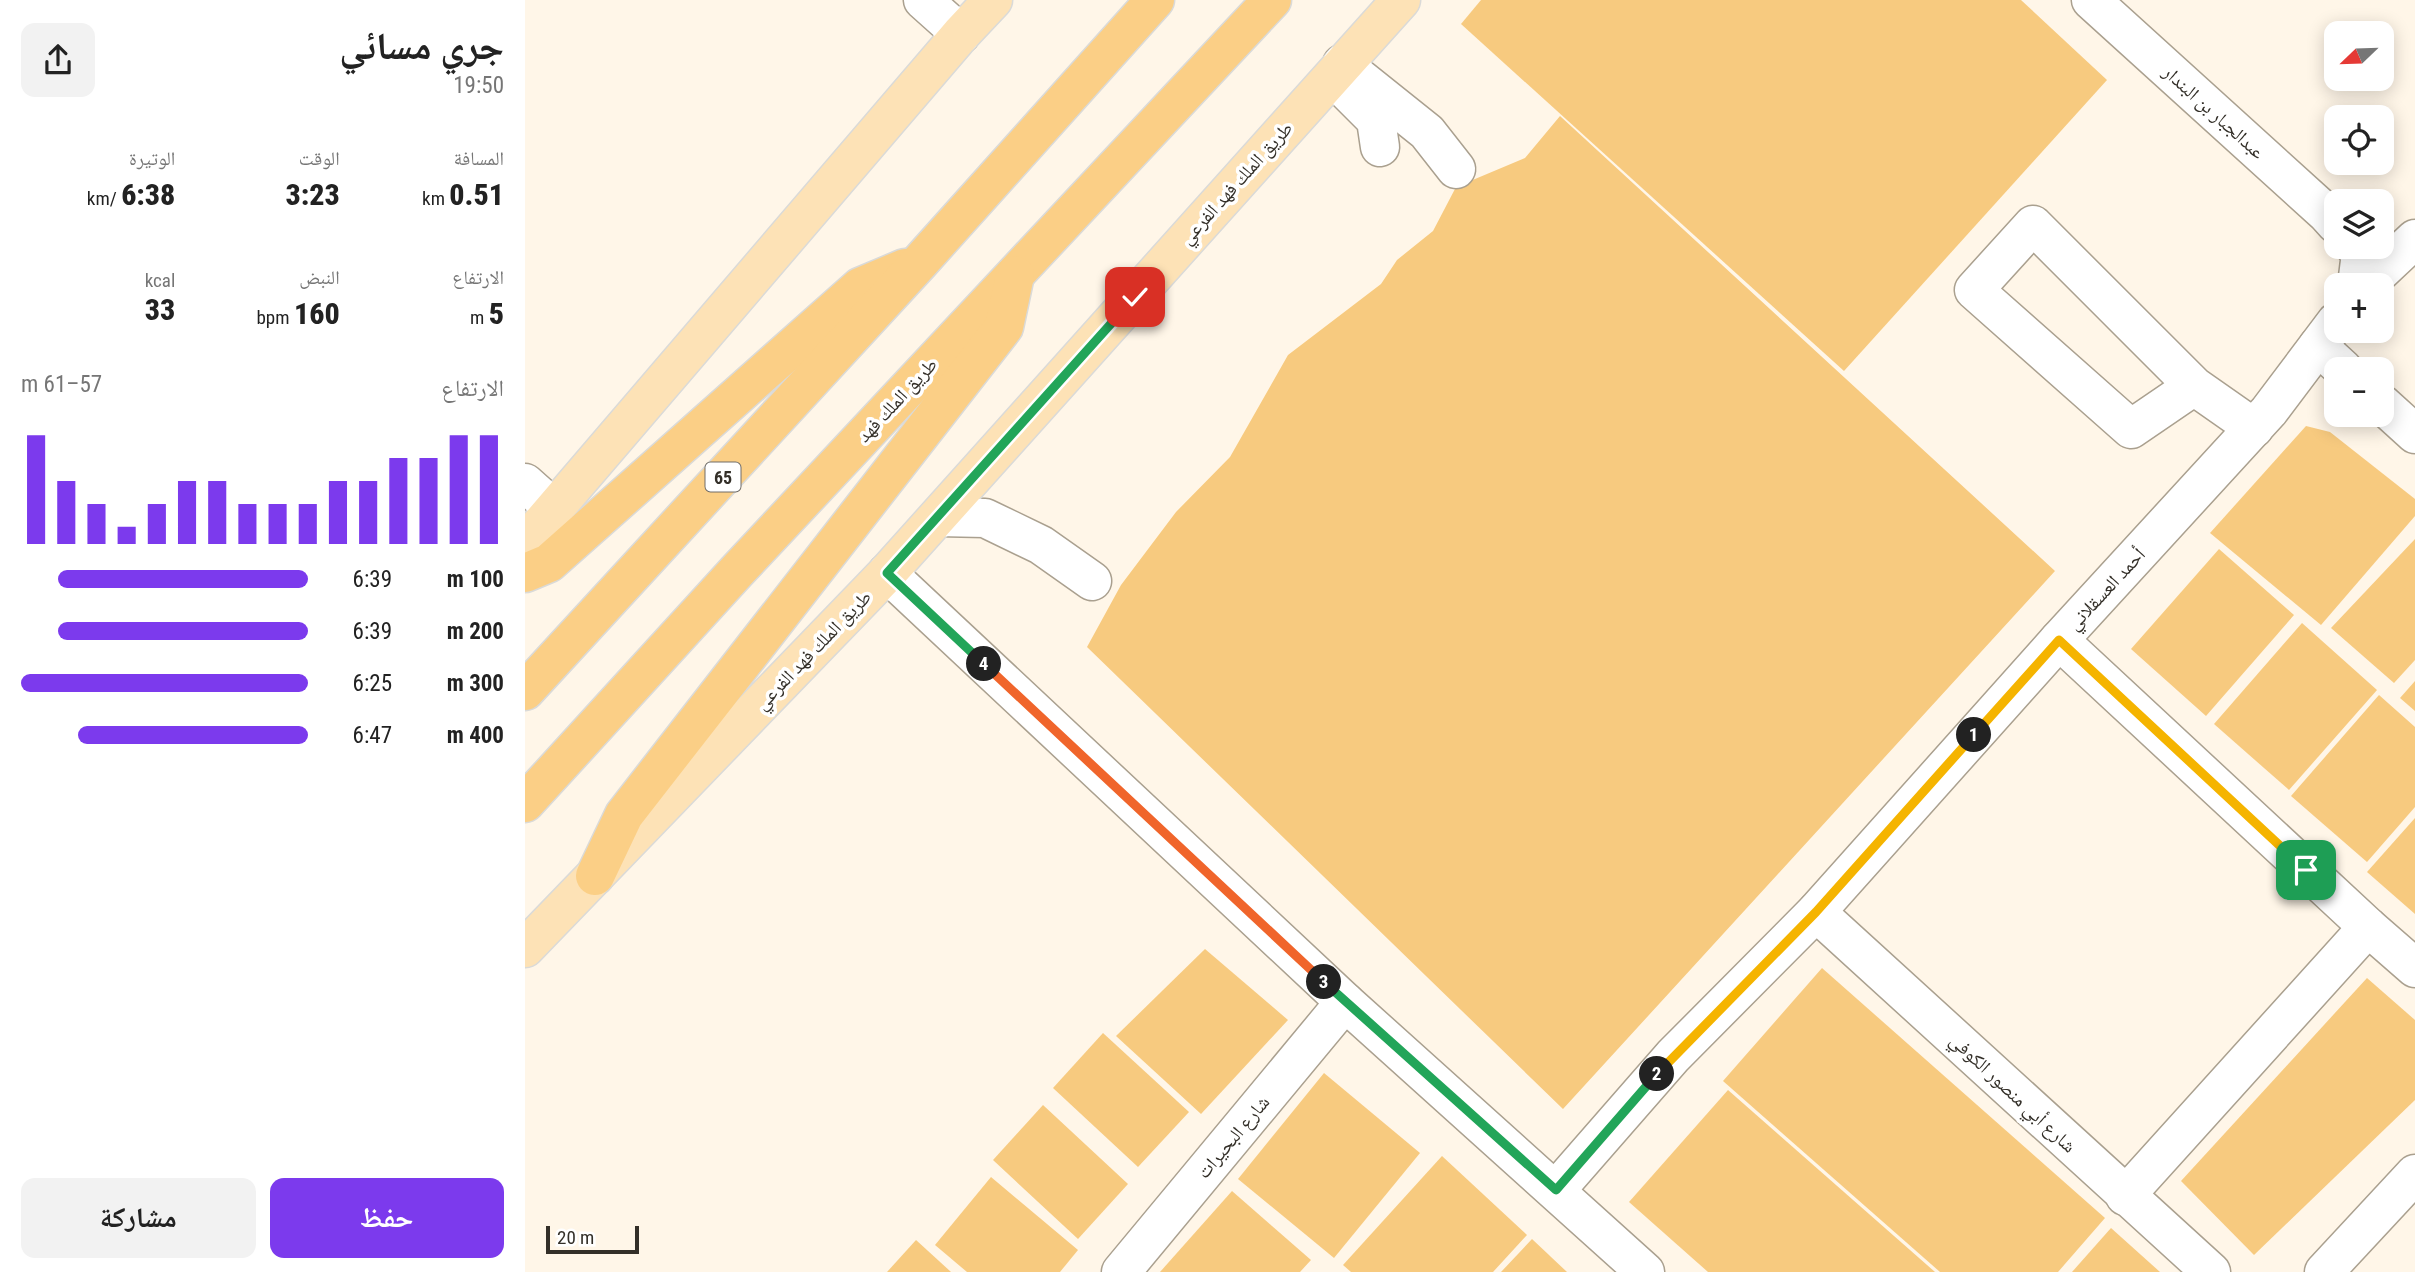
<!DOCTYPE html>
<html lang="ar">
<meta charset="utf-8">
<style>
body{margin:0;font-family:"Roboto Condensed","Noto Naskh Arabic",sans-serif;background:#f2f2f2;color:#222;direction:rtl;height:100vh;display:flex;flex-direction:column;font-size:26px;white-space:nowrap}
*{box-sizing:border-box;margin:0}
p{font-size:23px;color:#767676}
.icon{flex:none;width:38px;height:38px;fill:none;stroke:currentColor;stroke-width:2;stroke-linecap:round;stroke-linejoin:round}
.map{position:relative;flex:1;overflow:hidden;direction:ltr}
.side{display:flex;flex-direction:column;background:#fff;width:525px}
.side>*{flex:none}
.needle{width:46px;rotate:247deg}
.fabs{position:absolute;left:1799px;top:21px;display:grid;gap:14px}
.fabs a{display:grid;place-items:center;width:70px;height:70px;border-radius:14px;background:#fff;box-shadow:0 4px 18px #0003;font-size:35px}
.scale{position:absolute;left:21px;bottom:18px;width:93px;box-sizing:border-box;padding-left:7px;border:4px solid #332f28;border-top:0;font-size:19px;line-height:24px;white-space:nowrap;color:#332f28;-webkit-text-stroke:5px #fff;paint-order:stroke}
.pin{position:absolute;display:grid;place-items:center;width:60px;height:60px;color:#fff;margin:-30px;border-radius:14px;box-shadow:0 4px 10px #0006}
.km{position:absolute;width:35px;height:35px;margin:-18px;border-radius:50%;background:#222;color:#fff;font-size:19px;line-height:35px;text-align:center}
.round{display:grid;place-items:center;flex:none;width:74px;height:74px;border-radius:14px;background:#f2f2f2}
.summary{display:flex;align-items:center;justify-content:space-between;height:119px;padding:0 21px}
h1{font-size:38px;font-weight:800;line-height:52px}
.metrics{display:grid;grid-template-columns:repeat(3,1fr);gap:10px;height:119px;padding:7px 21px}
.metrics div{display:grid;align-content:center}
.metrics b{font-size:30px;font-weight:800}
.metrics small{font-size:19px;font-weight:400}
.metrics p{font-size:19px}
.chart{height:196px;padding:14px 21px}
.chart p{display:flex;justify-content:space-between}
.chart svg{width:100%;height:126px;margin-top:7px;stroke:#7c3aed;stroke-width:6}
.cta{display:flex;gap:14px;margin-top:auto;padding:14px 21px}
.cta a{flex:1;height:80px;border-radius:14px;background:#7c3aed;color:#fff;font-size:28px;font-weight:800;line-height:80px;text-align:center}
.cta a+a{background:#f2f2f2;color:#222}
ul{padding:0 21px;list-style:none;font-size:23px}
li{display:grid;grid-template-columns:112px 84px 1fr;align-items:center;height:52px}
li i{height:18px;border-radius:9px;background:#7c3aed}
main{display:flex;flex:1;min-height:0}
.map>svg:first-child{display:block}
.building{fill:#f7ca7f}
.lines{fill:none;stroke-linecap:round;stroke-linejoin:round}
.minor-casing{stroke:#aaa08f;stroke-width:41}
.major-casing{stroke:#dadad8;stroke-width:41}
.highway-casing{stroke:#dadad8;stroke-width:41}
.minor{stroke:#fff;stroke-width:38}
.major{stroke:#fde2b6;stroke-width:38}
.highway{stroke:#fbcf86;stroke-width:38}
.split-1-casing{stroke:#fff;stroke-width:14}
.split-2-casing{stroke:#fff;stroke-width:14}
.split-3-casing{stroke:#fff;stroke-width:14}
.split-4-casing{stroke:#fff;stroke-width:14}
.split-5-casing{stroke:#fff;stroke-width:14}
.split-1{stroke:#f5b400;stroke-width:9}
.split-2{stroke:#f5b400;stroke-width:9}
.split-3{stroke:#22a559;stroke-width:9}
.split-4{stroke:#f0652b;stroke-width:9}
.split-5{stroke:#22a559;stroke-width:9}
.labels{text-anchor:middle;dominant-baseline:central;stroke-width:7;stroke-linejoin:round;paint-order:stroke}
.shield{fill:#fff;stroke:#706d68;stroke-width:2}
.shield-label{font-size:18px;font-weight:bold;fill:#332f28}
.street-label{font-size:19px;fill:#332f28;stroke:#fff}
</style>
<main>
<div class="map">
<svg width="1890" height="1272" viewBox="0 0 1890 1272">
<rect width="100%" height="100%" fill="#fff6e8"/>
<!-- building -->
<g class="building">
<polygon points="956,0 1496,0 1582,80 1319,371 936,24"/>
<polygon points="1035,116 1530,571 1038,1109 562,647 596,585 651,512 705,457 763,355 856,284 872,260 908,231 931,187 1000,158"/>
<polygon points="1781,426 1805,432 1890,499 1890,516 1796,625 1685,533"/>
<polygon points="1890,539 1890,660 1869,683 1806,628"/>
<polygon points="1694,549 1769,615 1681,716 1606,649"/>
<polygon points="1777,623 1852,690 1764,790 1689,724"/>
<polygon points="1890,681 1890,711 1875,698"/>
<polygon points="1854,695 1890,727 1890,807 1842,862 1766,796"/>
<polygon points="1890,818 1890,914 1842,872"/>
<polygon points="680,949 763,1020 676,1114 591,1036"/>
<polygon points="1297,968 1580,1218 1533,1272 1415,1272 1198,1081"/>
<polygon points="1842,978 1890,1020 1890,1100 1729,1255 1656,1181"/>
<polygon points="578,1033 664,1112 613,1167 528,1088"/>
<polygon points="799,1073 895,1153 809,1258 713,1179"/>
<polygon points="1203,1090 1410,1272 1183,1272 1104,1202"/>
<polygon points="518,1105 603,1184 553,1239 468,1160"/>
<polygon points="917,1156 1002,1235 968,1272 826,1272 818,1265"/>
<polygon points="466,1177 553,1250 535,1272 442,1272 410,1245"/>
<polygon points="707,1191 786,1260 775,1272 635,1272"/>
<polygon points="1586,1228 1635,1272 1547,1272"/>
<polygon points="1007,1239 1042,1272 976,1272"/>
<polygon points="391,1240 426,1272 362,1272"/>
</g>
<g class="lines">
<defs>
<g id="minor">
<polyline points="398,0 436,34"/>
<polyline points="1566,0 1802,214 1811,224"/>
<polyline points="817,64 902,132 931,169"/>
<polyline points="820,89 851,120 855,147"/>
<polyline points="1830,247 1836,253 1832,285"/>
<polyline points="1841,285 1890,239"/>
<polyline points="1793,346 1818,369"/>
<polyline points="1669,386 1606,429 1449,290 1508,225 1669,386 1729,428"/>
<polyline points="1857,404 1890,434"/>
<polyline points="0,483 28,508"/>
<polyline points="413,517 460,518 516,545 567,581"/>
<polyline points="362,573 820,1002 1120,1272"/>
<polyline points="1534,640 1843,927 1890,968"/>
<polyline points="1291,912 1686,1272"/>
<polyline points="1031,1190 1148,1056 1291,912 1534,640 1744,411 1811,322"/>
<polyline points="1600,1196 1843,927"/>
<polyline points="596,1272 820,1002"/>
<polyline points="1799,1272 1890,1174"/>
</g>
<g id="major">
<polyline points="0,543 436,34 468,0"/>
<polyline points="0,948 362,573 876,0"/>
</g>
<g id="highway">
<polyline points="0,573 24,563 335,287 380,268"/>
<polyline points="0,691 395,262 630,0"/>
<polyline points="0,803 212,571 747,0"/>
<polyline points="70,876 99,815 479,327 490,275"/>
</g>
</defs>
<!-- minor casing -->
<use href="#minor" class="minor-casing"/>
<!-- major casing -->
<use href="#major" class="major-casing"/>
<!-- highway casing -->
<use href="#highway" class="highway-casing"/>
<!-- minor -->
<use href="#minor" class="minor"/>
<!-- major -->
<use href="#major" class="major"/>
<!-- highway -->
<use href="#highway" class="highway"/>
</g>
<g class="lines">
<defs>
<polyline id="split-1" points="1449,735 1534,640 1781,870"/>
<polyline id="split-2" points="1132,1074 1291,912 1449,735"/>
<polyline id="split-3" points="799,982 1031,1190 1132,1074"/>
<polyline id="split-4" points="459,664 799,982"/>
<polyline id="split-5" points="459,664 362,573 610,297"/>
</defs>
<!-- split-1 casing -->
<use href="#split-1" class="split-1-casing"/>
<!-- split-2 casing -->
<use href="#split-2" class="split-2-casing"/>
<!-- split-3 casing -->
<use href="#split-3" class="split-3-casing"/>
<!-- split-4 casing -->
<use href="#split-4" class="split-4-casing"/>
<!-- split-5 casing -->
<use href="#split-5" class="split-5-casing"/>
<!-- split-1 -->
<use href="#split-1" class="split-1"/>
<!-- split-2 -->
<use href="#split-2" class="split-2"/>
<!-- split-3 -->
<use href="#split-3" class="split-3"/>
<!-- split-4 -->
<use href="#split-4" class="split-4"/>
<!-- split-5 -->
<use href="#split-5" class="split-5"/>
</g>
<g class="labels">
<!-- shield labels -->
<rect class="shield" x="180.5" y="462.5" width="35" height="29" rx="5"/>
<g class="shield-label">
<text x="198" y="477">65</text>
</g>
<!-- street labels -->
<g class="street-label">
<text transform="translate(1689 112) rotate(42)">عبدالجبار بن البندار</text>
<text transform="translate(711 183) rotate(-48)">طريق الملك فهد الفرعي</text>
<text transform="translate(372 400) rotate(-47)">طريق الملك فهد</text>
<text transform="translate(1581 589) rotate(-47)">أحمد العسقلاني</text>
<text transform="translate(288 650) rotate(-46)">طريق الملك فهد الفرعي</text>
<text transform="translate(1488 1093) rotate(43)">شارع أبي منصور الكوفي</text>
<text transform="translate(708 1137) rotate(-50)">شارع البحيرات</text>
</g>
</g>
</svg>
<div class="fabs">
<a><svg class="needle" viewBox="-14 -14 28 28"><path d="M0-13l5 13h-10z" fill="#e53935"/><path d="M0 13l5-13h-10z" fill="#767676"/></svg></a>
<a><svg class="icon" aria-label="locate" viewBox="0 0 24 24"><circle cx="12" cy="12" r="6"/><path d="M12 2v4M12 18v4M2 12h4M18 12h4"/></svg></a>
<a><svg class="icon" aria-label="layers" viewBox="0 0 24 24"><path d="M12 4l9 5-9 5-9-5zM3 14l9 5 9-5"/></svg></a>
<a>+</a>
<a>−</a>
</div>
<div class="scale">20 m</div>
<div class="pin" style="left:1781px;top:870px;background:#1e9e55"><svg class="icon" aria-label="arrive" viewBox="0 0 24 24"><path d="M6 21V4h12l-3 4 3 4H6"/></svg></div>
<div class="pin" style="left:610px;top:297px;background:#d93025"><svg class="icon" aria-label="check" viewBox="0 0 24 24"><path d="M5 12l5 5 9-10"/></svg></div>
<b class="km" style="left:1449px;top:735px">1</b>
<b class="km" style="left:1132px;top:1074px">2</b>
<b class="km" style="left:799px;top:982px">3</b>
<b class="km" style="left:459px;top:664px">4</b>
</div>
<section class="side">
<div class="summary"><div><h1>جري مسائي</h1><p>19:50</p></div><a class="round"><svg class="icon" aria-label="share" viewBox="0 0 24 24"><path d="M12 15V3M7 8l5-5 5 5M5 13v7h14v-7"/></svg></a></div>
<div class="metrics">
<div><p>المسافة</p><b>0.51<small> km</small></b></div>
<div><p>الوقت</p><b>3:23</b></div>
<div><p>الوتيرة</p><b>6:38<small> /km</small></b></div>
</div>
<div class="metrics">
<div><p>الارتفاع</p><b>5<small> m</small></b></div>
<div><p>النبض</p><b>160<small> bpm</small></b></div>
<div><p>kcal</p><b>33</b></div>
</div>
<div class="chart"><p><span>الارتفاع</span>57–61 m</p>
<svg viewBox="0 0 160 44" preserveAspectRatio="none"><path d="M5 44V6M15 44V22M25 44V30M35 44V38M45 44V30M55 44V22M65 44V22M75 44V30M85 44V30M95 44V30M105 44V22M115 44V22M125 44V14M135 44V14M145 44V6M155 44V6"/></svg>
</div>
<ul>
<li><b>100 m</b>6:39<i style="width:87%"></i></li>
<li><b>200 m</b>6:39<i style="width:87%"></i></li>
<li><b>300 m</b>6:25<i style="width:100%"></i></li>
<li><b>400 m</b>6:47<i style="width:80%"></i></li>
</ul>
<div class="cta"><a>حفظ</a><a>مشاركة</a></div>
</section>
</main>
